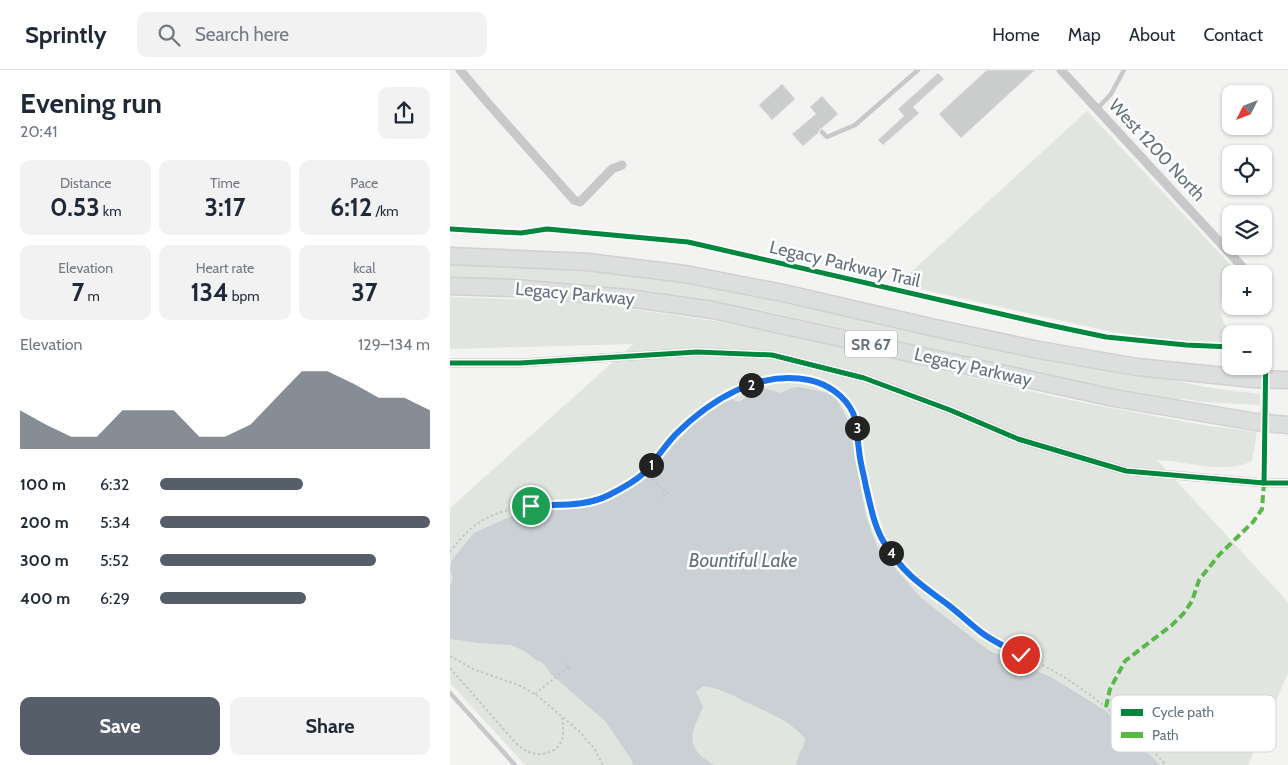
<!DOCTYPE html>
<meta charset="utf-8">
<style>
body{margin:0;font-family:Cabin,sans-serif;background:#f2f2f3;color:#1f2937;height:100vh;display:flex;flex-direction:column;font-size:19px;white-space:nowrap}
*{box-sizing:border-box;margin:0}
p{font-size:16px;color:#747a83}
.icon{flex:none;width:28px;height:28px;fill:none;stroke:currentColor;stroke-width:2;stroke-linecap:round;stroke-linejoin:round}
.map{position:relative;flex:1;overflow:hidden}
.panel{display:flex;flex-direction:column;background:#fff;width:450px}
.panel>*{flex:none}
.needle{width:32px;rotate:228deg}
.tools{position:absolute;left:772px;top:15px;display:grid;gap:10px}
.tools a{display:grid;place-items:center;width:50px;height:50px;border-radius:10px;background:#fff;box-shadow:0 1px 4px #0004;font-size:25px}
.pin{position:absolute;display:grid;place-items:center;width:42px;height:42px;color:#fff;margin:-21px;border:2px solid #fff;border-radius:50%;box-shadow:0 1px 5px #0007}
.km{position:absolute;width:25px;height:25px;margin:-12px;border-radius:50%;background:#222;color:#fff;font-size:14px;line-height:25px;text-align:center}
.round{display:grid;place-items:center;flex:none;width:52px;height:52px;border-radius:10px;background:#f2f2f3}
.overview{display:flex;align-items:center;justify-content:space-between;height:85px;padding:0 20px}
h1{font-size:28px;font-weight:700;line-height:38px}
.metrics{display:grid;grid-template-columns:repeat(3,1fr);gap:8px;height:85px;padding:5px 20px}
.metrics div{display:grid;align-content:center;border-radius:10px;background:#f2f2f3;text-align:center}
.metrics b{font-size:25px;font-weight:700}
.metrics small{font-size:14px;font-weight:400}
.metrics p{font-size:14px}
.chart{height:140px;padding:10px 20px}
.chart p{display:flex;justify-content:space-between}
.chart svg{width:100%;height:90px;margin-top:5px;fill:#555e69;opacity:.7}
.button{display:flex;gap:10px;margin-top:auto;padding:10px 20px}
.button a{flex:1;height:58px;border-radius:10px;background:#555e69;color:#fff;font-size:20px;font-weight:700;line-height:58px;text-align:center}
.button a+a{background:#f2f2f3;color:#1f2937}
ul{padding:0 20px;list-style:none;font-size:16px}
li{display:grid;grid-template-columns:80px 60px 1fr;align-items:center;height:38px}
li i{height:12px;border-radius:6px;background:#555e69}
header{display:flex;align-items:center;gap:30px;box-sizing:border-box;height:70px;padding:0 25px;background:#fff;border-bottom:1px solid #e0e1e3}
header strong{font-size:24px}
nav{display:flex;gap:28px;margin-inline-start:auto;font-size:18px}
.search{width:350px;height:45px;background:#f2f2f3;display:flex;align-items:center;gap:12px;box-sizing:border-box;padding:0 18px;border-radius:10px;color:#747a83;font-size:19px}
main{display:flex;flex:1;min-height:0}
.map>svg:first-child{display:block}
.green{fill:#e1e5e0}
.water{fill:#cad0d4}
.building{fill:#cbcccc;stroke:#e2e2e2}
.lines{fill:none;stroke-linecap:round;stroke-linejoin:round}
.motorway-casing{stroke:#d0d0d0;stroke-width:19}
.path{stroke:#c5c6c7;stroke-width:2;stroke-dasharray:2.5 2.5;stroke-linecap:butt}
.service{stroke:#c8c8ca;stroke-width:4.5}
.minor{stroke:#c8c8ca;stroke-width:9}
.motorway{stroke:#dddede;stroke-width:16}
.quiet{stroke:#58b947;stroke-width:4;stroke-dasharray:8 4;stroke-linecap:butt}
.cycleway-casing{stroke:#fff;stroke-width:8}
.cycleway{stroke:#00873e;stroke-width:5}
.route-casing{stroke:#fff;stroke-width:10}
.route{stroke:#1a73e8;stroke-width:6}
.labels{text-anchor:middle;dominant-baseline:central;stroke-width:5;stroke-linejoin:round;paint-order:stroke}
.shield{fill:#fff;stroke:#949ca5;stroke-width:1}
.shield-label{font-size:16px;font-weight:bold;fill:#66727f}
.street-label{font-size:18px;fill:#66727f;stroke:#fff}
.water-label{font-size:19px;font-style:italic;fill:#62737c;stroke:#fff}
.key{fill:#fff;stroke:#d1d5d9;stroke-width:1}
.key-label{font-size:14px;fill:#66727f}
</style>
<header>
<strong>Sprintly</strong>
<div class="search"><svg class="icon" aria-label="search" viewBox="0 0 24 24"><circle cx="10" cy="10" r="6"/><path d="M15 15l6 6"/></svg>Search here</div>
<nav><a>Home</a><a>Map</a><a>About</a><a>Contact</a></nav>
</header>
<main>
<section class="panel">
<div class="overview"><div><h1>Evening run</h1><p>20:41</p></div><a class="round"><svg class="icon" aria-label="share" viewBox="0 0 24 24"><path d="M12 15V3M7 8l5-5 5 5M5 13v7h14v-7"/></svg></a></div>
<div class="metrics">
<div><p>Distance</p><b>0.53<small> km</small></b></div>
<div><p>Time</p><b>3:17</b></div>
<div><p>Pace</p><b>6:12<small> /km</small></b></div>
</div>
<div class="metrics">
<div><p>Elevation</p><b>7<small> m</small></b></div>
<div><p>Heart rate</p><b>134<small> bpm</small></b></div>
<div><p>kcal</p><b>37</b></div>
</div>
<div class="chart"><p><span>Elevation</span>129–134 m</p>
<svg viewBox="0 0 160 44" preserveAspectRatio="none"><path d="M0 44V25L10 32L20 38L30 38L40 25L50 25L60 25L70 38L80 38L90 32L100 19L110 6L120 6L130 12L140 19L150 19L160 25V44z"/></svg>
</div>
<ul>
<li><b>100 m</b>6:32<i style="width:53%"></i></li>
<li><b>200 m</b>5:34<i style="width:100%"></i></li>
<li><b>300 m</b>5:52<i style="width:80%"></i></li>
<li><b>400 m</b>6:29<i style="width:54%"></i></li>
</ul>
<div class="button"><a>Save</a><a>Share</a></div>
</section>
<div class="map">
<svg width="838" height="695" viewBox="0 0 838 695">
<rect width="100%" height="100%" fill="#f3f3f2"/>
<!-- green -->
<g class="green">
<polygon points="637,41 788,203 781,204 781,217 773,225 770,236 773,252 782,264 781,272 728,271 662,262 448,214"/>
<path d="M0 194 112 198 168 203 273 219 324 229 527 276 633 297 706 307 761 318 810 324V335L752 332 731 328 730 332 670 321 314 241C254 231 194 221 133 215 89 211 44 210 0 208Z"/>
<path d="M0 227 87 230 161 236 265 251 345 266 580 321 634 333 759 356 807 362 802 391C774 405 736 391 707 390L838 532V603L798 695H75L0 613V438L183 274 0 279Z"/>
</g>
<!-- water -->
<path class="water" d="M350 317 384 324 399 352 416 447 428 479 471 528 538 580 601 607 656 641 710 695H346L349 684 354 675 355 668C338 650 322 644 300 634 284 626 270 618 253 616L246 622 253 637C240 666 234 677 264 695H183L181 689 155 651 102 605 92 592 86 590 76 582 61 575 30 573 0 569V517L3 508 0 500 2 490 24 463 73 441 149 433 183 417 261 336 282 329 288 332C297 329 294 322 306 324 309 323 310 321 312 320 318 317 324 322 330 323L342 318Z"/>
<!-- building -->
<g class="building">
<polygon points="537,0 585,0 511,68 489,44"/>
<polygon points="488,3 494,9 463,37 469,43 433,75 428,70 454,46 448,39"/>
<polygon points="332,14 345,29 322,50 309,35"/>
<polygon points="372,26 388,44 372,58 370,59 368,63 353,76 342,64 366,44 360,37"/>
</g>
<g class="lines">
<defs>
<g id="motorway">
<polyline points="0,186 138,192 235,204 333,223 485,258 589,280 687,297 804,309 838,310"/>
<polyline points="0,216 64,218 178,228 263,240 664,328 806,352 838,355"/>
</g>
</defs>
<!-- motorway casing -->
<use href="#motorway" class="motorway-casing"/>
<!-- path -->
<g class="path">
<polyline points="196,401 217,424"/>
<polyline points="213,427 220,421"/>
<path d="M0 482C7 473 14 464 23 457 47 437 81 436 111 434 128 433 143 433 158 426 171 420 185 412 195 402 205 391 213 379 223 368 248 340 280 318 317 311 334 307 354 307 370 314 384 319 396 329 402 342 408 355 407 371 409 385 416 427 424 465 452 498 464 511 479 521 493 532 509 543 523 557 539 568 564 583 592 593 617 609 654 633 686 662 716 695"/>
<polyline points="0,586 23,599 71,616 85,624 128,660 144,678 153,695"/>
<polyline points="115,593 121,600"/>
<path d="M0 598 63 670C74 682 86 688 102 681 107 679 110 675 112 670 114 662 113 654 112 646"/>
<polyline points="85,624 118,597"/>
</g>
<!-- service -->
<g class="service">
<polyline points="647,39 661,24 674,0"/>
<polyline points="372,62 377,67 405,55 468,0"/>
<polyline points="0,623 65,695"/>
</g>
<!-- minor -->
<g class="minor">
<polyline points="10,0 37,32 124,130 130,132 162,99 172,95"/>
<polyline points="611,0 799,204"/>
<polyline points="814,220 815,221 814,222"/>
<polyline points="0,293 70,293 247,282 322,285 414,308 500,340 568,369 676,401 814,413 838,413"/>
</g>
<!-- motorway -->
<use href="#motorway" class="motorway"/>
<!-- quiet -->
<polyline class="quiet" points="656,637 660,619 675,591 722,555 734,543 742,531 749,510 769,485 803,452 812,439 814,413"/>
<defs>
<g id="cycleway">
<polyline points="0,159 71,163 97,159 238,172 599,255 656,267 736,275 781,277"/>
<polyline points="0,293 70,293 247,282 322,285 414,308 500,340 568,369 676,401 814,413 838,413"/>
<polyline points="814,413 816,278 814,265"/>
</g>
</defs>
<!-- cycleway casing -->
<use href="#cycleway" class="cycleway-casing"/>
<!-- cycleway -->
<use href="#cycleway" class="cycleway"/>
</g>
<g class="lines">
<defs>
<path id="route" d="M81 436C107 434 136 437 159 425 171 419 184 412 194 403 205 391 214 377 225 365 260 330 308 300 359 310 378 314 395 326 403 343 408 355 407 368 409 380 410 393 414 405 416 417 421 437 424 457 435 474 453 503 471 515 497 534 509 543 520 554 532 563 544 572 558 578 571 585"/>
</defs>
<!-- route casing -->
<use href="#route" class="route-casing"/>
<!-- route -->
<use href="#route" class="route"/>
</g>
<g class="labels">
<!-- shield labels -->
<rect class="shield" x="395" y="260.5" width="52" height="27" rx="4"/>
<g class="shield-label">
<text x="421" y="274">SR 67</text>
</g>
<!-- street labels -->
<g class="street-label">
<text transform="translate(707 80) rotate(47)">West 1200 North</text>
<text transform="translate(395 194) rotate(13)">Legacy Parkway Trail</text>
<text transform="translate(125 224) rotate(5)">Legacy Parkway</text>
<text transform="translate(523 297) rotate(13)">Legacy Parkway</text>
</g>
<!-- water labels -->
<g class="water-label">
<text x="293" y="490">Bountiful Lake</text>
</g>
</g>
<!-- legend -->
<rect x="661" y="625" width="165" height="57" rx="8" class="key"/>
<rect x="671" y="639" width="22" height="7" fill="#00873e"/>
<rect x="671" y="662" width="22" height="6" fill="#58b947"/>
<g class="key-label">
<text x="702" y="647">Cycle path</text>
<text x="702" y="670">Path</text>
</g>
</svg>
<div class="tools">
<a><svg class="needle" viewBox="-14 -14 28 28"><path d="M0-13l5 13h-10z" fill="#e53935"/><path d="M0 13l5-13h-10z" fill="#747a83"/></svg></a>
<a><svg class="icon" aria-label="locate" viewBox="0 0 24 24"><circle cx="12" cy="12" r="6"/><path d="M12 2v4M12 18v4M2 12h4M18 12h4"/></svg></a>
<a><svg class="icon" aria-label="layers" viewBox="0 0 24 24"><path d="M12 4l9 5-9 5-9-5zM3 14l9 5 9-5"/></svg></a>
<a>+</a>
<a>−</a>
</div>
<div class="pin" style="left:81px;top:436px;background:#1e9e55"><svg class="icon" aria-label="arrive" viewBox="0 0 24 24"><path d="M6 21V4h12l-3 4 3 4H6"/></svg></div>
<div class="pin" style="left:571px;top:585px;background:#d93025"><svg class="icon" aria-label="check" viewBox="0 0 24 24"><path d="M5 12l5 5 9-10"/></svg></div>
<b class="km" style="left:201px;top:395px">1</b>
<b class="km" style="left:301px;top:315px">2</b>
<b class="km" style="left:407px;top:358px">3</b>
<b class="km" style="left:441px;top:483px">4</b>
</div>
</main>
